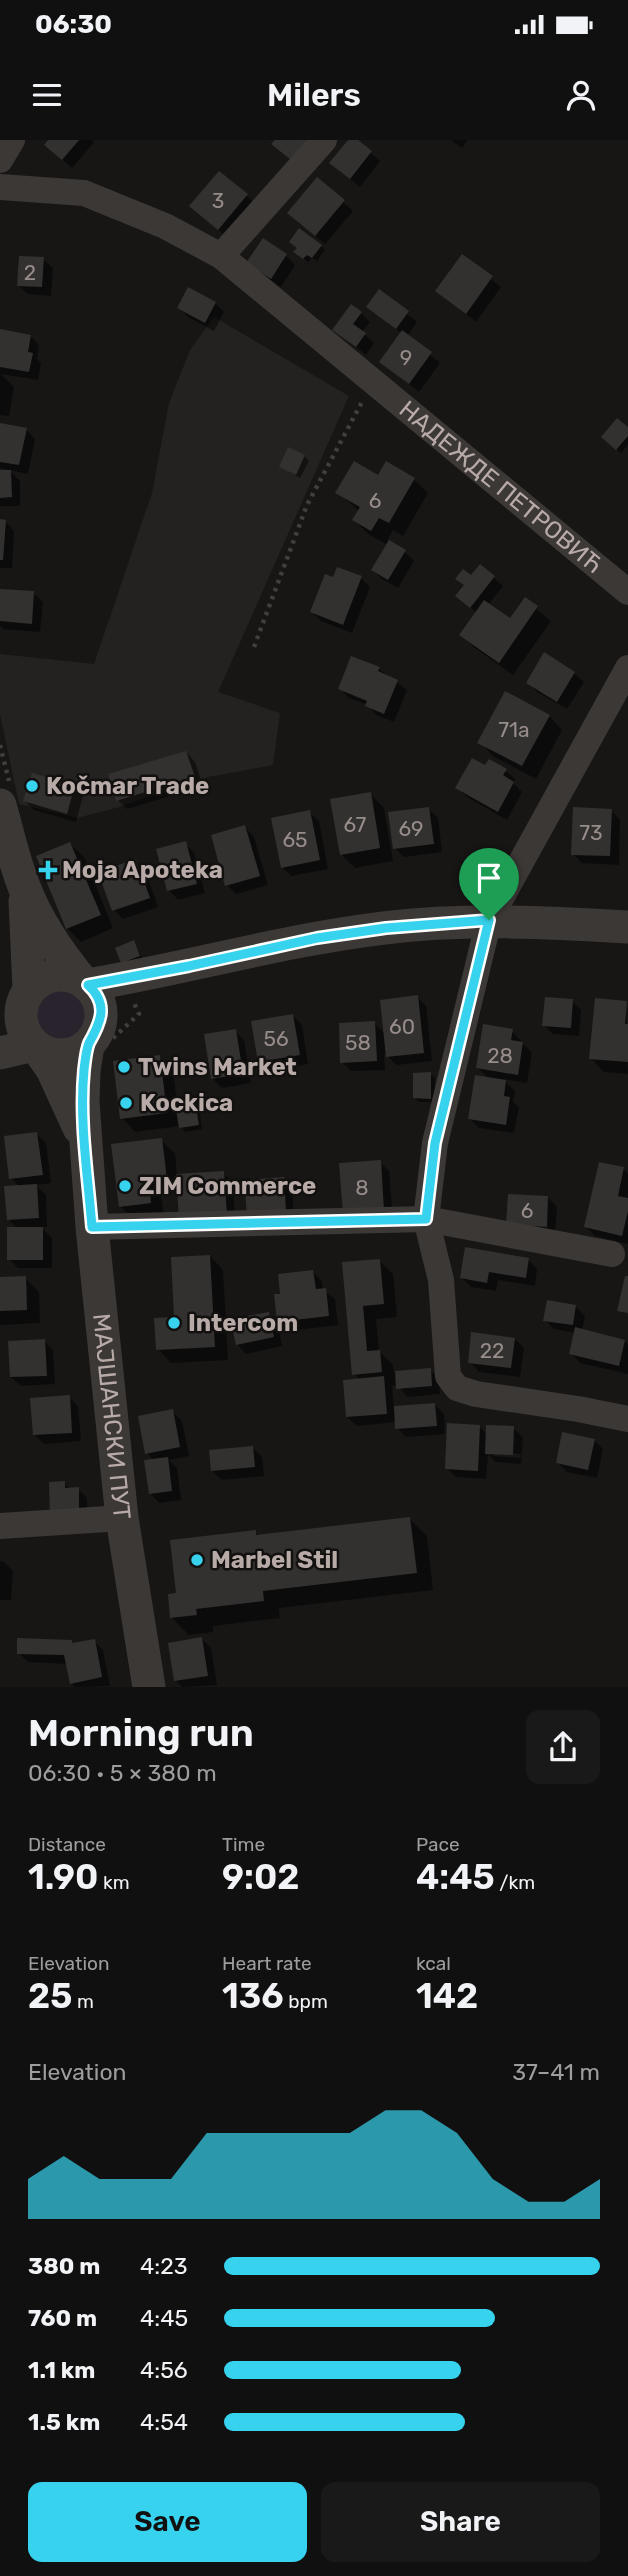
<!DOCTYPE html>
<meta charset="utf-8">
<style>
body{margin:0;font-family:Rubik,sans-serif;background:#1a1919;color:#f1f3f6;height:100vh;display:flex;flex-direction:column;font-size:26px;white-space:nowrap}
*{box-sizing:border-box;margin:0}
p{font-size:23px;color:#9c9d9f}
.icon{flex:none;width:38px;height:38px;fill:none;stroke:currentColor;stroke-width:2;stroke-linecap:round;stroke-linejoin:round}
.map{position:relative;height:1547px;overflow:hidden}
.details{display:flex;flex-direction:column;background:#111010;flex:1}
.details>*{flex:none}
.pin{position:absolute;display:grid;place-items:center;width:60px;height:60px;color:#fff;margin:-72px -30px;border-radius:50% 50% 50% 0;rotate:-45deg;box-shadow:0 0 7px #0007}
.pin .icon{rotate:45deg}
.round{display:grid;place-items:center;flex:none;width:74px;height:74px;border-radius:14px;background:#1a1919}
.summary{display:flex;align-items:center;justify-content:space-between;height:119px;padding:0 28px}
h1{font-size:38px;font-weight:600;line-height:52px}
.stats{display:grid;grid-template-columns:repeat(3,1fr);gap:10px;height:119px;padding:7px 28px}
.stats div{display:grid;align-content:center}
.stats b{font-size:35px;font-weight:600}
.stats small{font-size:19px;font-weight:400}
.stats p{font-size:19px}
.chart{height:196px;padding:14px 28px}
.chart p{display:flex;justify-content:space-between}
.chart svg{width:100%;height:126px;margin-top:7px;fill:#37d2ed;opacity:.7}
.button{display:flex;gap:14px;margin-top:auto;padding:14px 28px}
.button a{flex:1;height:80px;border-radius:14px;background:#37d2ed;color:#111;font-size:28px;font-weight:600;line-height:80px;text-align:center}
.button a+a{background:#1a1919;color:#f1f3f6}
ul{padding:0 28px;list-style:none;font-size:23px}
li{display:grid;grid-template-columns:112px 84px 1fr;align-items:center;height:52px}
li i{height:18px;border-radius:9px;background:#37d2ed}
.status{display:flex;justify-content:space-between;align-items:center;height:49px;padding:0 35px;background:#111010;direction:ltr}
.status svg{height:19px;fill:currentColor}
header{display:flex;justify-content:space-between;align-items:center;height:91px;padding:0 28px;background:#111010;font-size:32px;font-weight:600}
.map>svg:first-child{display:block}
.built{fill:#242221}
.green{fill:#28232c}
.shadow{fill:#0007;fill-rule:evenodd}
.building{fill:#333130}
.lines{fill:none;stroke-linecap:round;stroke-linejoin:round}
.path{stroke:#433d3c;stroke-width:4.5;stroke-dasharray:3.5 5;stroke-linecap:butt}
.minor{stroke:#3c3836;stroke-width:26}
.tertiary{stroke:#3c3836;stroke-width:33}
.route-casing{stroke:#fff;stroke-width:14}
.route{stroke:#37d2ed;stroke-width:9}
.poi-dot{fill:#37d2ed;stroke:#121110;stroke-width:2.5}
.labels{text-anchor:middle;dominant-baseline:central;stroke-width:5;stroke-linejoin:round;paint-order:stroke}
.number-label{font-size:21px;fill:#968c89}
.street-label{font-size:24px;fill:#b7aaa7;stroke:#121110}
.poi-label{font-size:24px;font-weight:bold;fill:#b7aaa7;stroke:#121110;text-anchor:start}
</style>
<div class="status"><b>06:30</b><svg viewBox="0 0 49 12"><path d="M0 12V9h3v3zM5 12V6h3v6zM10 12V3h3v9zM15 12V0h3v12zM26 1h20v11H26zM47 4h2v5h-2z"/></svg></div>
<header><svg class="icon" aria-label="menu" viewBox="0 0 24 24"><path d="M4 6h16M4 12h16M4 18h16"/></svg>Milers<svg class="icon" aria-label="person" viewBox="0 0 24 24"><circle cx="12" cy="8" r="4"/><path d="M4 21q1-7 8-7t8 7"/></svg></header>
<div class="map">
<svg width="628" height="1547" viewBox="0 0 628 1547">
<rect width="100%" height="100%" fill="#171615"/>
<!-- built -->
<polygon class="built" points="214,177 349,256 218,552 280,573 273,625 208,637 119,667 77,678 19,664 0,574 0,514 94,524 152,353 169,263 190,210"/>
<!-- green -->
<circle class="green" cx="60" cy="874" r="26"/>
<!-- shadow -->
<g class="shadow">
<polygon points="51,0 92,0 94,2 72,28 56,14"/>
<polygon points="350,0 356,0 380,21 360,47 332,23"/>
<polygon points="451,0 467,0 462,8"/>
<polygon points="317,39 353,71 325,104 298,82"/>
<polygon points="247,56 256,65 228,98 201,75"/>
<polygon points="321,106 325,110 317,121 312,118 308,122 300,116"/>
<polygon points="286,116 295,125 281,147 258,132"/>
<polygon points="462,116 501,147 476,182 437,150"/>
<polygon points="43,119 53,128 51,156 28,154 18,145"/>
<polygon points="380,152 417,182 407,196 440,223 419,252 381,222 402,194 369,167"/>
<polygon points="215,163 224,172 214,191 188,177 179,168"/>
<polygon points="361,173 370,182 362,192 374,203 366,215 334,189"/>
<polygon points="0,191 30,196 39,205 37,219 41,223 38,240 1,234 14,247 9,276 0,275"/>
<polygon points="0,284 26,289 35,299 28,334 0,328"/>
<polygon points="628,289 628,305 621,313 607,301"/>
<polygon points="304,316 309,321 300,338 281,327"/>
<polygon points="387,324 414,340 428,353 403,396 393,390 387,401 405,412 414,421 398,448 382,439 373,430 388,405 368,394 354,380 359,371 337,352 379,337"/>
<polygon points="0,332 11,332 20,341 20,366 0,366"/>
<polygon points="0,381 5,381 14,391 12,428 0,428"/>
<polygon points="480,426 503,446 488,465 511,481 525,460 551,481 513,535 475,508 462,495 477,473 467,465 465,446 458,439 471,438"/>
<polygon points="361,438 370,447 352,493 321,481 312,472 333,439"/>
<polygon points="0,451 33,453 43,462 40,492 4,489 0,485"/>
<polygon points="379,529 407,550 394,582 376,575 368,565 349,558 340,548"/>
<polygon points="574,533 584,542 567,569 537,552 528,542"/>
<polygon points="549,576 562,590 536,639 493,616 480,602"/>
<polygon points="186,612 195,622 203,646 127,669 118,660"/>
<polygon points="486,628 505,630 515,639 513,643 522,652 507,680 467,657 458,648"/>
<polygon points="74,647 83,656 76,682 34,670 25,661"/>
<polygon points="370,654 384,668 393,721 355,728 341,714"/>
<polygon points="428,669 438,678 442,712 404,717 395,708"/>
<polygon points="611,670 620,680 619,725 582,723 573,714"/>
<polygon points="309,672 319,681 328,729 291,736 282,727"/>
<polygon points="245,687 254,697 268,745 236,754 227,745"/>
<polygon points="185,703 194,713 205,753 178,760 169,750"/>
<polygon points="70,704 84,717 113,788 81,802 67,788"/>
<polygon points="136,721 145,730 158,767 123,779 114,770"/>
<polygon points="134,802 143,820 123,822"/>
<polygon points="417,857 426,866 432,921 397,925 384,913 385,930 351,931 342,922 374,883 385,894"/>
<polygon points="572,861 581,870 579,896 553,894 544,885"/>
<polygon points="626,862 628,934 604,932 591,918"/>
<polygon points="293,876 302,885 308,924 269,931 260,921"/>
<polygon points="235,891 244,900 251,943 222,948 213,939"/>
<polygon points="512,891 532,913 527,943 503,939 515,951 513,962 519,967 514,993 479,988 470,979 490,940 478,928"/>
<polygon points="160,917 173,931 178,971 195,968 200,973 202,989 185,992 181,986 135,992 122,978"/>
<polygon points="430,934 435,938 434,962 419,962 415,958"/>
<polygon points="36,994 46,1003 51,1043 36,1045 46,1055 47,1087 41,1087 52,1098 52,1128 18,1128 9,1119 18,1089 8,1079 20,1047 11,1038"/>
<polygon points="161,1000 175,1014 177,1036 223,1033 233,1042 235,1084 179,1052 161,1054 164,1076 134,1080 120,1066"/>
<polygon points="380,1022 389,1031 393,1080 354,1083"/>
<polygon points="623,1029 628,1034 628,1104 595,1096 586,1087"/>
<polygon points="283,1039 292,1048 294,1080 258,1083"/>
<polygon points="548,1058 557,1067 555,1095 517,1093"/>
<polygon points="210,1116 223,1130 228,1220 171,1223 158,1209"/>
<polygon points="528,1119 537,1129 535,1146 498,1140 496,1151 471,1147 462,1138"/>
<polygon points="379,1120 393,1134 397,1177 376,1179 379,1211 393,1225 394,1232 430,1230 439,1239 440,1254 407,1257 398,1245 392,1246 394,1268 435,1265 444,1274 445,1294 406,1297 397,1288 397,1282 357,1286 347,1277 360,1240 354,1234 344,1123"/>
<polygon points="313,1132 322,1141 323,1150 335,1159 338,1185 288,1191 279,1181 282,1155"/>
<polygon points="25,1138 39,1152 40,1183 0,1185 0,1139"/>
<polygon points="576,1167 585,1176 582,1191 625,1201 628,1205 628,1234 580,1223 571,1213 576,1193 554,1189 545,1180"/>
<polygon points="268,1174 278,1183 282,1206 246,1214 237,1204"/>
<polygon points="515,1199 524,1208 520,1237 479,1232 470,1222"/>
<polygon points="44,1201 53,1210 55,1244 21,1246 11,1237"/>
<polygon points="69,1257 78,1266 81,1301 44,1304 35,1295"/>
<polygon points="172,1271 182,1281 189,1316 169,1320 177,1328 181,1360 159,1363 150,1353 154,1320 147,1313"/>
<path d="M479 1286 487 1295 513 1288 523 1297 521 1324 496 1322 488 1314 486 1339 456 1337 447 1328ZM494 1312 521 1314V1318L494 1316Z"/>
<polygon points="594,1300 603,1309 597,1338 567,1332 557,1322"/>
<polygon points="253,1308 262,1317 264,1336 222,1340 212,1331"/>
<polygon points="64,1343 71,1349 78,1349 87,1358 88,1385 52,1377"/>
<polygon points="410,1379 427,1396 433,1450 279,1468 280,1478 213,1486 213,1492 189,1495 172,1478 178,1455 255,1392 259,1396"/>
<polygon points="0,1421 4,1422 13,1431 11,1460 0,1460"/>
<polygon points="202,1499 211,1508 217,1545 182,1547 176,1541"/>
<polygon points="94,1501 103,1510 110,1546 75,1547 71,1543 67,1524 28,1522 19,1513"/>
</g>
<!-- building -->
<g class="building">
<polygon points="48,0 79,0 62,20 44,5"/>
<polygon points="275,0 314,0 295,23 271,4"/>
<polygon points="348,0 358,0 372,11 350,39 329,23"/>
<polygon points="219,31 248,54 218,90 189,66"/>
<polygon points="317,37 345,60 315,96 287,73"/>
<polygon points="299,88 322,105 312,118 307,115 303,119 293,112 297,108 289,102"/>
<polygon points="263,98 287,114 271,139 246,123"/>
<polygon points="462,114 493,136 466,174 435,151"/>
<polygon points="19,116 44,117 42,147 17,146"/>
<polygon points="188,147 216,162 205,183 177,168"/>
<polygon points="379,149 409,171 396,189 366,167"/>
<polygon points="351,164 362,172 353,184 366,193 356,207 332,190"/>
<polygon points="0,189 31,195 28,212 33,213 29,232 0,227"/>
<polygon points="402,190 432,212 409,244 379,222"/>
<polygon points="617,278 628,287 628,296 616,310 601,297"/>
<polygon points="0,283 27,288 19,325 0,322"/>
<polygon points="288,307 305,315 296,335 279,327"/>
<polygon points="354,321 378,335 386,321 415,338 389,383 379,378 371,391 352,380 360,367 335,353"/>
<polygon points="0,330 11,330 12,357 0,358"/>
<polygon points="0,379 6,380 3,420 0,420"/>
<polygon points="389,400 406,410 388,440 371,430"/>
<polygon points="480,424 495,436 470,468 455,456 464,445 455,439 463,429 471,435"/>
<polygon points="337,427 362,436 343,485 310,472 325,434 333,437"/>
<polygon points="0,449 34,451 32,484 0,481"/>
<polygon points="525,457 538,466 499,523 459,495 484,460 510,478"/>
<polygon points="544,512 575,532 557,562 526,543"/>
<polygon points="351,516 380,527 378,531 398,540 384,574 365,566 367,561 338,549"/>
<polygon points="505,551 550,575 522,626 477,603"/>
<polygon points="186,611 195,637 116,661 108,634"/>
<polygon points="472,618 485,625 489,619 507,629 503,635 514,642 498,672 455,648"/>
<polygon points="32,633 75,645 67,674 23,661"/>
<polygon points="371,652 380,708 340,715 330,659"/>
<polygon points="429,667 434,704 393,709 388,672"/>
<polygon points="573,667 612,669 610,716 571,715"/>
<polygon points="310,670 320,720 281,728 271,678"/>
<polygon points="245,685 260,736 225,746 211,695"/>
<polygon points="186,701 197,744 167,751 156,709"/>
<polygon points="70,702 101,775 66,789 36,716"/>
<polygon points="136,719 150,758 112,771 98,732"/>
<polygon points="134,800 140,816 121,823 115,808"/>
<polygon points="418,855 424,913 386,917 380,860"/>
<polygon points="545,857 573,859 571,888 542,886"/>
<polygon points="595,858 627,861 625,884 628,884 628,922 589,919"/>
<polygon points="293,874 300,915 258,922 251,881"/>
<polygon points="375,881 377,921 340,923 339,883"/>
<polygon points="483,884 513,889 511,900 523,902 518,935 476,928"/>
<polygon points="236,889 243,934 211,939 204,894"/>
<polygon points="160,915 167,973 120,979 113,921"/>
<polygon points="431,932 431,959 413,958 413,933"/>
<polygon points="475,935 506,940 504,956 510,957 506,985 468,979"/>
<polygon points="196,967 199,985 179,988 176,970"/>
<polygon points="37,992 43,1035 9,1039 4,996"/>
<polygon points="162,998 167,1039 149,1041 151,1063 119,1067 111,1004"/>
<polygon points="381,1020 384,1071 343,1074 339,1023"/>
<polygon points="599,1022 624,1027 618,1056 628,1058 628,1071 622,1096 584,1087"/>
<polygon points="224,1031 227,1075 179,1079 176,1034"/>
<polygon points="284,1037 286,1071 247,1075 244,1040"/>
<polygon points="37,1044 39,1078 7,1080 4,1046"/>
<polygon points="508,1054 548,1056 547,1087 506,1084"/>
<rect x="7" y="1087" width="36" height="33"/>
<polygon points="465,1107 529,1118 526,1138 489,1132 487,1143 460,1138"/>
<polygon points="210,1115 215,1207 156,1210 154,1178 174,1177 171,1117"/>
<polygon points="380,1119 384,1164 363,1166 367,1211 380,1210 382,1232 352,1235 342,1122"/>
<polygon points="313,1130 316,1149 326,1148 329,1176 277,1182 274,1154 280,1154 278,1134"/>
<polygon points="26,1136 27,1170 0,1171 0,1137"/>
<polygon points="625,1136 628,1136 628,1173 617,1171"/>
<polygon points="547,1160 576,1165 573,1185 543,1181"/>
<polygon points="269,1172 274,1197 236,1205 230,1179"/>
<polygon points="575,1187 625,1200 619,1226 569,1214"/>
<polygon points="471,1192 515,1198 511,1228 468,1223"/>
<polygon points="45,1199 47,1236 10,1237 8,1201"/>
<polygon points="431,1228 432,1246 396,1249 395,1231"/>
<polygon points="384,1236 387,1274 346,1277 343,1240"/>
<polygon points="70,1255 72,1293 33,1295 30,1258"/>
<polygon points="435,1263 437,1286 395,1289 394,1266"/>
<polygon points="173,1269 180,1307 145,1314 138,1276"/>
<polygon points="447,1283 480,1285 478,1331 445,1329"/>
<polygon points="486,1285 514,1286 513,1315 485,1314"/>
<polygon points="562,1292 595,1299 588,1330 556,1323"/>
<polygon points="253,1306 255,1327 211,1331 209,1310"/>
<polygon points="168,1317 172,1351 149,1354 144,1320"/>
<polygon points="65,1341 65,1348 79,1347 79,1377 50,1378 49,1342"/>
<polygon points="410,1377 417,1433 263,1451 264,1461 196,1469 197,1475 170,1478 168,1454 176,1453 170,1400 256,1390 256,1395"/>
<polygon points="202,1497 208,1536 174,1541 168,1503"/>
<polygon points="17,1498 72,1500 72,1503 95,1499 102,1537 70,1544 64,1515 17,1514"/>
</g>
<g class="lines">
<!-- path -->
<g class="path">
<polyline points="254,507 307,365 362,262"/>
<polyline points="0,605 9,641"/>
<polyline points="113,898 139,874 134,863"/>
</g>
<!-- minor -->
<g class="minor">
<polyline points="0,20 12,0"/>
<path id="s1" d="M0 47 84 53 165 86 221 116 628 452"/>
<polyline points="221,116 324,0"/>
<polyline points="628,528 489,780 435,1003 426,1079 441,1140 448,1236 457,1248 476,1254 578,1269 628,1279"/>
<polyline points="92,1087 426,1079 612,1114"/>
<polyline points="0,1386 122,1378"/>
</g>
<!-- tertiary -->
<g class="tertiary">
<path d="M0 665C8 693 14 722 25 749 38 783 59 813 82 841"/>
<polyline points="25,761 29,849"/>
<circle cx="61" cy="875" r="40"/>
<path d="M87 845C187 828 284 800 384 788 465 778 547 782 628 787"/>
<path id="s2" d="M88 905 84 931 83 961 92 1087 122 1378 149 1547"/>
<polyline points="38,909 52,929 79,988"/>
<polyline points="0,913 34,905"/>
</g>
</g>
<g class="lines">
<defs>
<path id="route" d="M489 780 435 1003 426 1079 92 1087C88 1036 79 981 84 930 85 922 86 910 89 903 101 882 109 864 88 845L189 826 317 798 386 788Z"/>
</defs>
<!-- route casing -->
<use href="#route" class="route-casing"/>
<!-- route -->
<use href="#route" class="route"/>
</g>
<!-- markers -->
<g class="poi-dot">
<circle cx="32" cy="646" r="7"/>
<path d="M44.5 719.5h7v7h7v7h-7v7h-7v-7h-7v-7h7z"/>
<circle cx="124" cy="927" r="7"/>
<circle cx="126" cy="963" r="7"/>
<circle cx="125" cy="1046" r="7"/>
<circle cx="174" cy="1183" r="7"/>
<circle cx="197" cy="1420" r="7"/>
</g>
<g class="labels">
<!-- number labels -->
<g class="number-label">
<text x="218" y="60">3</text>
<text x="30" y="132">2</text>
<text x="406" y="217">9</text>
<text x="375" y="360">6</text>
<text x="514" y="589">71a</text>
<text x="355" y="684">67</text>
<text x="411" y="688">69</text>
<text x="591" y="692">73</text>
<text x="295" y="699">65</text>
<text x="402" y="886">60</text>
<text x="276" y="898">56</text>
<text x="358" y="902">58</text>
<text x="500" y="915">28</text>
<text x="362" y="1047">8</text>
<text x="527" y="1070">6</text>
<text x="492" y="1210">22</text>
</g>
<!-- street labels -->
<g class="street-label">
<text stroke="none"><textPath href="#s1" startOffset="598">НАДЕЖДЕ ПЕТРОВИЋ</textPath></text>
<text stroke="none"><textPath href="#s2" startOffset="373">МАЈШАНСКИ ПУТ</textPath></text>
</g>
<!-- poi labels -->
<g class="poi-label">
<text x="46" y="646">Kočmar Trade</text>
<text x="62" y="730">Moja Apoteka</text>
<text x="138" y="927">Twins Market</text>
<text x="140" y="963">Kockica</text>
<text x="139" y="1046">ZIM Commerce</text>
<text x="188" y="1183">Intercom</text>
<text x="211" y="1420">Marbel Stil</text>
</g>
</g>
</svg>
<div class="pin" style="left:489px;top:780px;background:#1e9e55"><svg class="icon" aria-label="arrive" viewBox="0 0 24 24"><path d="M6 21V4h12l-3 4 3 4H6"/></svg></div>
</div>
<section class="details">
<div class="summary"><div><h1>Morning run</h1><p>06:30 · 5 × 380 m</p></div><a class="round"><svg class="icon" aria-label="share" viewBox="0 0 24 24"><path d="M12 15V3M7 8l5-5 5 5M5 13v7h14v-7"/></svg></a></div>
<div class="stats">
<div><p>Distance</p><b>1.90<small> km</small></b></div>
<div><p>Time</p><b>9:02</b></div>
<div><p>Pace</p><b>4:45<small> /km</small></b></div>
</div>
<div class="stats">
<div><p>Elevation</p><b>25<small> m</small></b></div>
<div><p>Heart rate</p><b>136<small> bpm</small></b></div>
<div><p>kcal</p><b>142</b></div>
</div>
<div class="chart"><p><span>Elevation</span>37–41 m</p>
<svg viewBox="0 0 160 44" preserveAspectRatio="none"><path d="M0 44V30L10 22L20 30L30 30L40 30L50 14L60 14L70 14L80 14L90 14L100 6L110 6L120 14L130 30L140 38L150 38L160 30V44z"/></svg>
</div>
<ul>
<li><b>380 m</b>4:23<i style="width:100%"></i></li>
<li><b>760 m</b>4:45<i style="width:72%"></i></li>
<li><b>1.1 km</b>4:56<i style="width:63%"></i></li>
<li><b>1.5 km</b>4:54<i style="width:64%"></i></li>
</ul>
<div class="button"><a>Save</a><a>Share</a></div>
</section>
